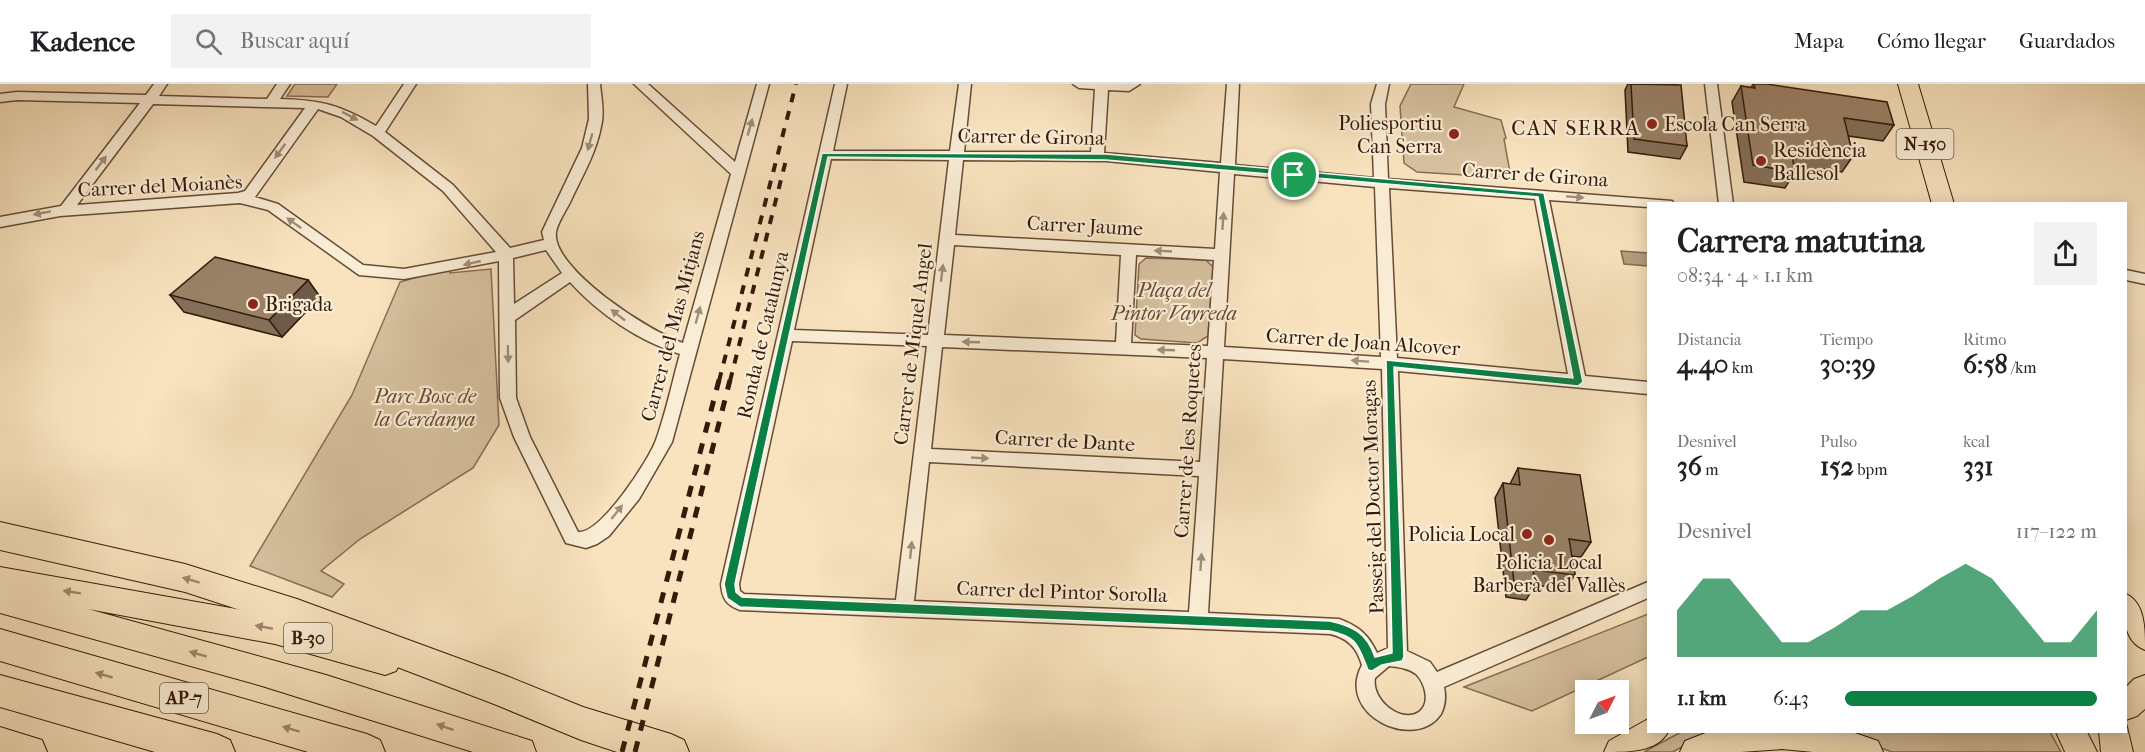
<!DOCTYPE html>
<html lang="es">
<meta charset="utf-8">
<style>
body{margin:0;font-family:"IM FELL French Canon",serif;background:#f2f2f2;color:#202124;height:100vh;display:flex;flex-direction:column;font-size:22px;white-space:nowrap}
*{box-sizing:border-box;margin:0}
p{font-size:20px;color:#757577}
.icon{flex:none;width:33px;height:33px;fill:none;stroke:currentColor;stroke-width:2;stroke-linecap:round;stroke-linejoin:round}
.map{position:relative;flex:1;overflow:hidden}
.sheet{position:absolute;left:1647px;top:118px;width:480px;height:531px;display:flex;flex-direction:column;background:#fff;border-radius:0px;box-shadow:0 3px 15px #0003}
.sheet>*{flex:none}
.needle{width:39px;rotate:48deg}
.fabs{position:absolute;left:1575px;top:596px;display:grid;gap:12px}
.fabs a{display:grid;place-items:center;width:54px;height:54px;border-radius:0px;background:#fff;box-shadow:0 3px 15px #0003;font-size:30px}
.pin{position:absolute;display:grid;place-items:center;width:51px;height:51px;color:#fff;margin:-26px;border:3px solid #fff;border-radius:50%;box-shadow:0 2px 6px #0007}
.round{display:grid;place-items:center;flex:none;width:63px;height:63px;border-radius:0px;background:#f2f2f2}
.headline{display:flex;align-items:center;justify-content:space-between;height:102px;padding:0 30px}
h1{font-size:33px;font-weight:800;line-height:45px}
.figures{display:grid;grid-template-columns:repeat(3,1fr);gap:9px;height:102px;padding:6px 30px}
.figures div{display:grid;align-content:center}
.figures b{font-size:26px;font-weight:800}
.figures small{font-size:16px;font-weight:400}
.figures p{font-size:16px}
.chart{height:168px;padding:12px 30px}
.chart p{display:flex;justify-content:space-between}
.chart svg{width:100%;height:108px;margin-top:6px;fill:#0b8043;opacity:.7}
ul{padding:0 30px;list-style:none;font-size:20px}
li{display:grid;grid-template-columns:96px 72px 1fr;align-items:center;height:45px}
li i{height:15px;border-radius:8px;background:#0b8043}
header{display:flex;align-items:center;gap:36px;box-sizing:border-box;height:84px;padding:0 30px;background:#fff;border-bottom:2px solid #e0e0e0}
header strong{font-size:28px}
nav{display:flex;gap:33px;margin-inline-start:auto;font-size:21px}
.search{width:420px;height:54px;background:#f2f2f2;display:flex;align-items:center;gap:15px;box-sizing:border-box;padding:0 21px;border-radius:0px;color:#757577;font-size:22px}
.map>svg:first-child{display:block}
.green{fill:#d7c19f;stroke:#866d54;stroke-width:1.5}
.water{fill:#b69e80;stroke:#826950;stroke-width:1.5}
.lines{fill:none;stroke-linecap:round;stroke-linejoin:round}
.minor-casing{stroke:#664c36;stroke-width:3}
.primary-casing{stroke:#351909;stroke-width:2}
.trunk-casing{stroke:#351909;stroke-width:2}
.motorway-casing{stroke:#351909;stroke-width:2}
.minor{fill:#faedd5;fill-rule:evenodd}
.primary{fill:#f8e3be;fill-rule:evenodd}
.trunk{fill:#f8e3be;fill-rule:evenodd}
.motorway{fill:#f8e3be;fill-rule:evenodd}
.rail-far1{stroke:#351909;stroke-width:4;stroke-dasharray:9 9;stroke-linecap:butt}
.rail{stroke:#351909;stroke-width:5;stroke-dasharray:11 11;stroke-linecap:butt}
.wall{fill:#847059;stroke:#351909;stroke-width:1.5}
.shaded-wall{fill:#6c5b48;stroke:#351909;stroke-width:1.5}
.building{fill:#9a8267;stroke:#351909;stroke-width:1.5}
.oneway{fill:#a18e79}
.oneway2{fill:#a0886d}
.route{fill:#0b8043;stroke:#fff;stroke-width:1.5;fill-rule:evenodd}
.poi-dot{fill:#8f2418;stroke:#faedd5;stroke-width:2}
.labels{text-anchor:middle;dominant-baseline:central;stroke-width:4.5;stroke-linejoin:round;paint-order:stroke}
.shield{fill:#faedd5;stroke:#705946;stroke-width:1.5}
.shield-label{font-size:18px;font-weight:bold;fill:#351909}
.poi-label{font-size:20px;fill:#351909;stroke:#faedd5;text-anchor:start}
.street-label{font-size:20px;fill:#351909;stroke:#faedd5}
.park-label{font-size:20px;font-style:italic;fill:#664b36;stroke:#faedd5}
.neighbourhood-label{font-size:21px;letter-spacing:1.5px;fill:#351909;stroke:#faedd5}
</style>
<header>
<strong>Kadence</strong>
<div class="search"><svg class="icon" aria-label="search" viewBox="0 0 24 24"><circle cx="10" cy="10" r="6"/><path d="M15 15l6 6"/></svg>Buscar aquí</div>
<nav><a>Mapa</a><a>Cómo llegar</a><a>Guardados</a></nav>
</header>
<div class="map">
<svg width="2145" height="668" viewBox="0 0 2145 668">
<rect width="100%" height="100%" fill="#f8e3be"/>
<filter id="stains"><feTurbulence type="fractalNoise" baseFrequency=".00333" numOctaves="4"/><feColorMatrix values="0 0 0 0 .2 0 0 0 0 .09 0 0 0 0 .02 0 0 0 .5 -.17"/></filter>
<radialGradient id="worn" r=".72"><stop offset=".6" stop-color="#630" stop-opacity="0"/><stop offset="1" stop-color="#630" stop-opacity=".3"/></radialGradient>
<!-- green -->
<g class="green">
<polygon points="295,0 337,0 328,13 287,12"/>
<polygon points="1411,0 1464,0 1454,23 1501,36 1506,54 1504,55 1511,94 1417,88 1404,79 1400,22"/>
<polygon points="1146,174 1206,176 1213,183 1208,252 1197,259 1141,255 1135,251 1139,180"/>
<polygon points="449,184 450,189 491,185 499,341 473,384 360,455 321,487 344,500 332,513 250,482 352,311 400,198"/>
<polygon points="1648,530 1648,573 1532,627 1464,603"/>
<polygon points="1681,648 1708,648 1673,668 1644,668"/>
<polygon points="1837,648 2050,648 2061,668 1892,668"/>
</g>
<!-- water -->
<polygon class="water" points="1621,167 1648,169 1648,182 1624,180"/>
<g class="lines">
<defs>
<g id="minor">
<path d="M154 0H167L159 12 267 15 277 0H290L280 15C321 16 340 21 376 42L404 0H416L385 48 453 101 510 164 544 156 542 148 582 64 589 35 588 0H600C601 12 604 25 602 37 598 65 584 89 572 114 568 124 558 137 556 148 551 185 652 249 683 259L731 90 634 0H648L735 78 757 0H769L672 358 639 415 609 452 597 460 586 464 566 459 514 353 500 314 499 177 404 195 359 191 268 126 240 119 60 132 0 143V133L61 122 140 19 17 16 0 18V10L17 8 146 11ZM153 20 305 24 245 107 238 109 77 121ZM318 25 341 33 373 52 443 107 496 168 404 185 363 181 278 120 255 113ZM546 166 562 189 514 220 513 174ZM570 198C599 230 639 257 680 270 672 299 666 328 656 356 649 376 600 451 578 448L530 353 516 314 515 236Z"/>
<path d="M835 0H847L833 67H950L959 0H971L964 68H1091L1095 5 1079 4 1073 0H1140L1129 7 1108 6 1104 69 1221 79 1227 0H1239L1235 81 1374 94 1371 20 1377 0H1389L1385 20 1388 95 1672 117 1674 120H1648V123L1549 116 1585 292 1648 298V310L1398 287 1407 567 1430 578 1437 588 1648 498V514L1444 603C1446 612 1445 622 1441 630 1416 668 1335 632 1362 581 1357 564 1348 554 1330 550L740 526C726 521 722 514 721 500ZM831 75 949 76 928 251 794 246ZM963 76 1106 77 1220 88 1215 165 955 151ZM1234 90 1375 103 1381 273 1224 263ZM1389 104 1535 115 1568 290 1397 274ZM954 161 1121 171 1116 258 944 251ZM1136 171 1214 176 1208 262 1131 259ZM792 257 927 262 896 516 744 510 740 507 739 500ZM942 263 1207 274 1200 378 931 365ZM1223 275 1382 285 1388 564 1377 569C1368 550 1358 542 1339 535L1208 529ZM929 378 1199 392 1189 528 914 517ZM1389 582C1398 583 1408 584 1416 590 1425 599 1431 619 1419 628 1401 640 1371 616 1375 594Z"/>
<polygon points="1705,0 1717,0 1733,120 1719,120"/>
<polygon points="2126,186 2145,190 2145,200 2126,196"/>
</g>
<g id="primary">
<polygon points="1898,0 1918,0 1954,120 1932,120"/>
<path d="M2126 510C2145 519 2145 544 2145 566 2122 557 2124 531 2126 510Z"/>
<polygon points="2145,591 2145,625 2137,632 2126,636 2126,603 2134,595"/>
<path d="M1648 635V648H1668C1657 668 1629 668 1604 668L1609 657Z"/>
<polygon points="2126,639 2133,668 2101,668 2099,648 2126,648"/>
<polygon points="1708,648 1852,648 1878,657 1883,668 1813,668 1782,665 1741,668 1680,668 1685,657"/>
<polygon points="2056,648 2087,648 2097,668 2065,668"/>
</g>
<polygon id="trunk" points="0,483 275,532 385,563 396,567 401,577 396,587 385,591 275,560 88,525 326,591 532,657 536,668 473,668 262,602 0,529"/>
<g id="motorway">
<polygon points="0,438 185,480 297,515 504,591 583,623 671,650 684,656 689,668 617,668 581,656 494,620 295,544 185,508 0,466"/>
<polygon points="0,545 367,650 380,656 385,668 308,668 0,577"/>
<polygon points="0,591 217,650 230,656 235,668 155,668 0,623"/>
<polygon points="0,643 42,656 47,668 0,668"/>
</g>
</defs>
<!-- minor casing -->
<use href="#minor" class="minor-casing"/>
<!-- primary casing -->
<use href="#primary" class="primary-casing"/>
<!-- trunk casing -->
<use href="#trunk" class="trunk-casing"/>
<!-- motorway casing -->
<use href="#motorway" class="motorway-casing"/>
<!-- minor -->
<use href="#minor" class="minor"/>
<!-- primary -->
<use href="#primary" class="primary"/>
<!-- trunk -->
<use href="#trunk" class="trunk"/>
<!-- motorway -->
<use href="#motorway" class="motorway"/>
<!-- rail-far1 -->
<g class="rail-far1">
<polyline points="719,297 796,0"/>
<polyline points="730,297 786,76"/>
</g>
<!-- rail -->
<g class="rail">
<polyline points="622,668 719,296"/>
<polyline points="635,668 730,296"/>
</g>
</g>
<!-- wall -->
<g class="wall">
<polygon points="1628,0 1676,0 1687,62 1680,75 1628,68 1625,6"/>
<polygon points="1753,0 1767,0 1894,41 1883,57 1848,52 1853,72 1842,88 1823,85 1821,88 1795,84 1795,88 1785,104 1744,98 1732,18 1741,2 1751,4"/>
<polygon points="308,196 320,213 282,253 184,228 170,211"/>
<polygon points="1518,384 1591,458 1581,473 1572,472 1575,491 1565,505 1535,501 1526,516 1506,513 1495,414 1503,399 1510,400"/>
</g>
<!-- shaded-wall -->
<polygon class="shaded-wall" points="308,196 320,213 282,253 269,236"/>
<!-- building -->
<g class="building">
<polygon points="1631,0 1681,1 1687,62 1634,55"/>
<polygon points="1754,0 1767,0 1887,18 1894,41 1844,34 1853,72 1830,69 1831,72 1791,66 1795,88 1753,81 1741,2 1755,4"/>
<polygon points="215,173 308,196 269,236 170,211"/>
<polygon points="1518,384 1580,391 1591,458 1569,455 1575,491 1533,486 1535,501 1514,499 1503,399 1520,401"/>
</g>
<!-- one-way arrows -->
<defs><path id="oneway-solid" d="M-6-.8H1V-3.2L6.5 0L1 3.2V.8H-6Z" transform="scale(1.5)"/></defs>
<g class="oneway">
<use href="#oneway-solid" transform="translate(350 32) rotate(28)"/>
<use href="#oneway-solid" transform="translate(750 43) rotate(-74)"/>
<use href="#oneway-solid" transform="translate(590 58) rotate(105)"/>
<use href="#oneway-solid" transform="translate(280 67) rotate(126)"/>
<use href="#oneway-solid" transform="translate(101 79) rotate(-53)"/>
<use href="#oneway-solid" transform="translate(1575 113) rotate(4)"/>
<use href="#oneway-solid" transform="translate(42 129) rotate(170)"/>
<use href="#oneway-solid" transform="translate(1223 137) rotate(-86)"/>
<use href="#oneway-solid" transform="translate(294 139) rotate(-144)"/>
<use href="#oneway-solid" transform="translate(1163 167) rotate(-177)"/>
<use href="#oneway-solid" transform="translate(472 179) rotate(167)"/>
<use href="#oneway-solid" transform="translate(942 189) rotate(-83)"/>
<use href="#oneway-solid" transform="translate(618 231) rotate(-142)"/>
<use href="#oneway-solid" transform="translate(698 231) rotate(-75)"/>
<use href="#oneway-solid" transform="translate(971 258) rotate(-178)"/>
<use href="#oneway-solid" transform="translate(1166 266) rotate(-178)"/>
<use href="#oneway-solid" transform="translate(508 270) rotate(89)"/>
<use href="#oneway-solid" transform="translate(1360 277) rotate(-176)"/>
<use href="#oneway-solid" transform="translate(980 374) rotate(3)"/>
<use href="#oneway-solid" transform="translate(617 428) rotate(-52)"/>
<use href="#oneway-solid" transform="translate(911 466) rotate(-84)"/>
<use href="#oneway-solid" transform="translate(1201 478) rotate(-86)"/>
</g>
<g class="oneway2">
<use href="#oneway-solid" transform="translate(191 496) rotate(-163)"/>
<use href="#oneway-solid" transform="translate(72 508) rotate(-171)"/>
<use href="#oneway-solid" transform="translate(264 543) rotate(-169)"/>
<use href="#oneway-solid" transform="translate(198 570) rotate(-164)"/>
<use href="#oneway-solid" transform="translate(104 591) rotate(-164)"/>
<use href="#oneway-solid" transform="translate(445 643) rotate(-161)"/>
<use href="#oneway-solid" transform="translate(291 645) rotate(-163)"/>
</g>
<!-- route -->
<path class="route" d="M822 69 1106 70 1544 109 1583 298 1578 302 1394 283 1404 573 1402 577 1382 581 1372 587 1368 586C1358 562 1358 553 1330 547L740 523 727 514 724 500ZM828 73 1106 76 1538 113 1573 294 1386 276 1392 569 1375 573C1367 549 1353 542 1330 537L742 513 736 508 735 500Z"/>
<!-- markers -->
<g class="poi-dot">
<circle cx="1652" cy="40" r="6"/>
<circle cx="1454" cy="50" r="6"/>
<circle cx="1761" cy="77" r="6"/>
<circle cx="253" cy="220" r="6"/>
<circle cx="1527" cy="450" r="6"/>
<circle cx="1549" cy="456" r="6"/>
</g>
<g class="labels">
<!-- shield labels -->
<g class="shield">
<rect x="1896.5" y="45" width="57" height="30" rx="4.5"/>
<rect x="284" y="539" width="48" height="30" rx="4.5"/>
<rect x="160" y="599" width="48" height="30" rx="4.5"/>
</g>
<g class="shield-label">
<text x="1925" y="60">N-150</text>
<text x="308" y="554">B-30</text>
<text x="184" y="614">AP-7</text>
</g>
<!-- poi labels -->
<g class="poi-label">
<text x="1442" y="39" text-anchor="end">Poliesportiu<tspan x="1442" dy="23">Can Serra</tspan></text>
<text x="1664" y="40">Escola Can Serra</text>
<text x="1773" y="66">Residència<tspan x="1773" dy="23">Ballesol</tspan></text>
<text x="265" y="220">Brigada</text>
<text x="1515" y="450" text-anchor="end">Policia Local</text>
<text x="1549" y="478" text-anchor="middle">Policia Local<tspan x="1549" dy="23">Barberà del Vallès</tspan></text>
</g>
<!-- street labels -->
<g class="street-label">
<text transform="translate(1031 53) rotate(1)">Carrer de Girona</text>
<text transform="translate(1535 91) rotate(4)">Carrer de Girona</text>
<text transform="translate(160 102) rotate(-3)">Carrer del Moianès</text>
<text transform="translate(1085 142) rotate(3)">Carrer Jaume</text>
<text transform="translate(673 242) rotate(-75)">Carrer del Mas Mitjans</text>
<text transform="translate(763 251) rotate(-77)">Ronda de Catalunya</text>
<text transform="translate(1363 258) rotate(4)">Carrer de Joan Alcover</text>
<text transform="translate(913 260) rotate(-83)">Carrer de Miquel Angel</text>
<text transform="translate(1065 357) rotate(3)">Carrer de Dante</text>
<text transform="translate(1188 357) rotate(-86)">Carrer de les Roquetes</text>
<text transform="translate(1373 413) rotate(-92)">Passeig del Doctor Moragas</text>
<text transform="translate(1062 508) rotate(2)">Carrer del Pintor Sorolla</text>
</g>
<!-- park labels -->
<g class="park-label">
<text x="1174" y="206">Plaça del<tspan x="1174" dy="23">Pintor Vayreda</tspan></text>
<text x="425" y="312">Parc Bosc de<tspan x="425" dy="23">la Cerdanya</tspan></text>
</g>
<!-- neighbourhood labels -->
<g class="neighbourhood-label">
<text x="1576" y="44">CAN SERRA</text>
</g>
</g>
<rect width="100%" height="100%" filter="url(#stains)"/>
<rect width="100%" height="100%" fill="url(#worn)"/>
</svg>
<div class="fabs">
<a><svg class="needle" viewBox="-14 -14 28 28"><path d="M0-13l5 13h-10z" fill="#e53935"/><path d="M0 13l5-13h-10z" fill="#757577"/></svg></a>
</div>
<div class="pin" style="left:1294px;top:91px;background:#1e9e55"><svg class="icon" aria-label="arrive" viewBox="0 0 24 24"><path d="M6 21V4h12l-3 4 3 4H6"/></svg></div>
<section class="sheet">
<div class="headline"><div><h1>Carrera matutina</h1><p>08:34 · 4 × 1.1 km</p></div><a class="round"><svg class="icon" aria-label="share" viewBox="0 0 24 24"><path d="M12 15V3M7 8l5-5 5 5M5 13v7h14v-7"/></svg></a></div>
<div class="figures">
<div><p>Distancia</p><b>4.40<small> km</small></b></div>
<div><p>Tiempo</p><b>30:39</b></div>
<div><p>Ritmo</p><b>6:58<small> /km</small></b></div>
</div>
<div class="figures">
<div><p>Desnivel</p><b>36<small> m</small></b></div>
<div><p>Pulso</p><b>152<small> bpm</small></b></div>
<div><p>kcal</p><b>331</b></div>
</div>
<div class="chart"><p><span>Desnivel</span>117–122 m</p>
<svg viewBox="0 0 160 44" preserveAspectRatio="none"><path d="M0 44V25L10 12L20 12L30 25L40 38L50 38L60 32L70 25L80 25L90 19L100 12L110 6L120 12L130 25L140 38L150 38L160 25V44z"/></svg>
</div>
<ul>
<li><b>1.1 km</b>6:43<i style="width:100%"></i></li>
</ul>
</section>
</div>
